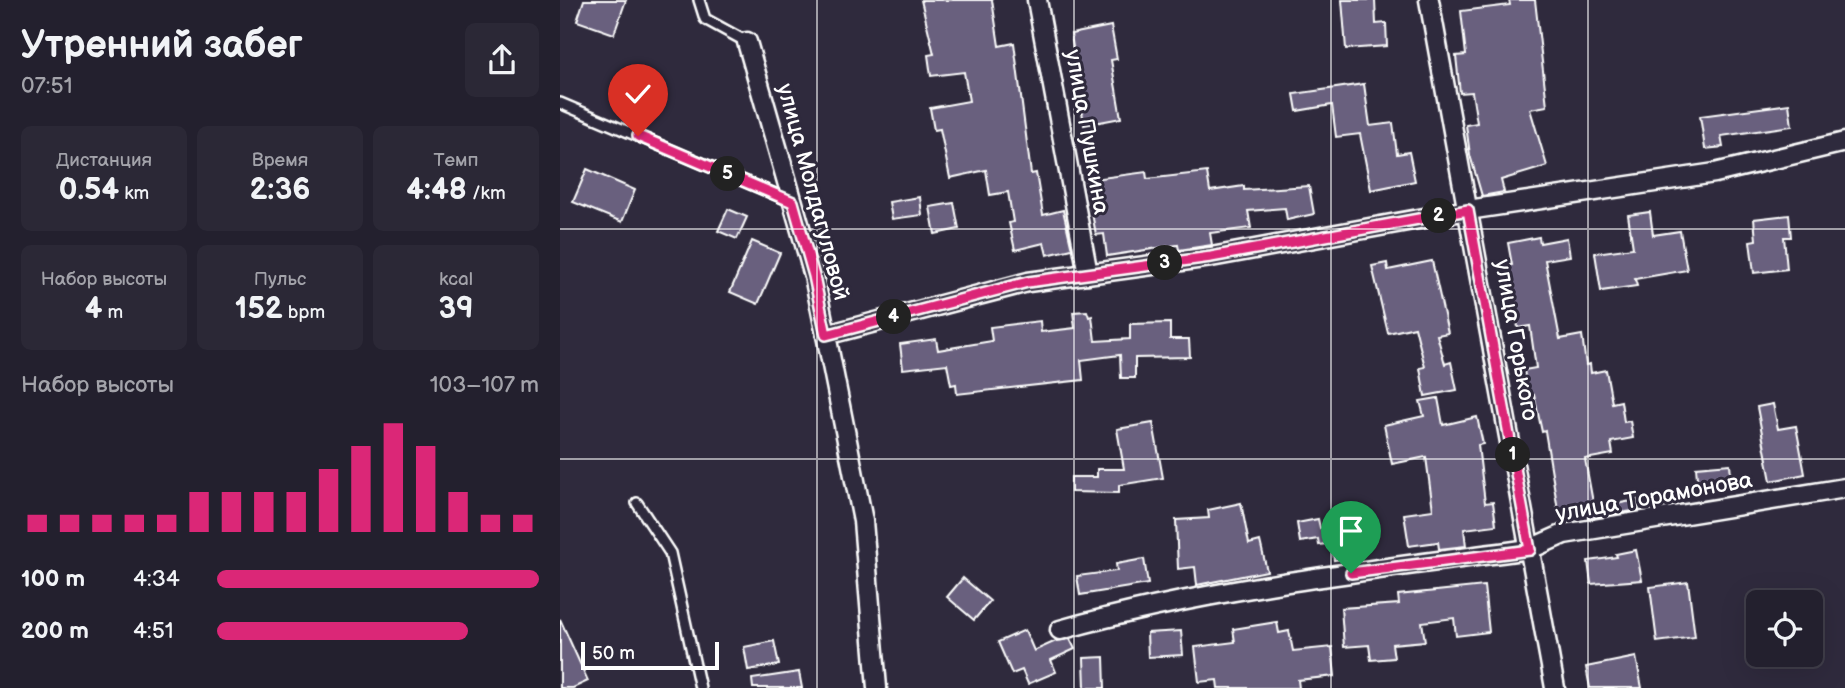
<!DOCTYPE html>
<html lang="ru">
<meta charset="utf-8">
<style>
body{margin:0;font-family:"Balsamiq Sans",sans-serif;background:#2b2836;color:#f1f3f6;height:100vh;display:flex;flex-direction:column;font-size:26px;white-space:nowrap}
*{box-sizing:border-box;margin:0}
p{font-size:23px;color:#a3a3aa}
.icon{flex:none;width:38px;height:38px;fill:none;stroke:currentColor;stroke-width:2;stroke-linecap:round;stroke-linejoin:round}
.map{position:relative;flex:1;overflow:hidden}
.details{display:flex;flex-direction:column;background:#23202e;width:560px}
.details>*{flex:none}
.tools{position:absolute;left:1186px;top:590px;display:grid;gap:14px}
.tools a{display:grid;place-items:center;width:77px;height:77px;border-radius:10px;background:#23202e;box-shadow:0 7px 28px #0002,0 0 0 2px #403e4a;font-size:35px}
.scale{position:absolute;left:21px;bottom:18px;width:138px;box-sizing:border-box;padding-left:7px;border:4px solid #fff;border-top:0;font-size:19px;line-height:24px;white-space:nowrap;color:#fff;-webkit-text-stroke:5px #2f2a3d;paint-order:stroke}
.pin{position:absolute;display:grid;place-items:center;width:60px;height:60px;color:#fff;margin:-72px -30px;border-radius:50% 50% 50% 0;rotate:-45deg;box-shadow:0 0 7px #0007}
.pin .icon{rotate:45deg}
.km{position:absolute;width:35px;height:35px;margin:-18px;border-radius:50%;background:#222;color:#fff;font-size:19px;line-height:35px;text-align:center}
.round{display:grid;place-items:center;flex:none;width:74px;height:74px;border-radius:10px;background:#2b2836}
.summary{display:flex;align-items:center;justify-content:space-between;height:119px;padding:0 21px}
h1{font-size:38px;font-weight:800;line-height:52px}
.figures{display:grid;grid-template-columns:repeat(3,1fr);gap:10px;height:119px;padding:7px 21px}
.figures div{display:grid;align-content:center;border-radius:10px;background:#2b2836;text-align:center}
.figures b{font-size:30px;font-weight:800}
.figures small{font-size:19px;font-weight:400}
.figures p{font-size:19px}
.chart{height:196px;padding:14px 21px}
.chart p{display:flex;justify-content:space-between}
.chart svg{width:100%;height:126px;margin-top:7px;stroke:#db2777;stroke-width:6}
ul{padding:0 21px;list-style:none;font-size:23px}
li{display:grid;grid-template-columns:112px 84px 1fr;align-items:center;height:52px}
li i{height:18px;border-radius:9px;background:#db2777}
main{display:flex;flex:1;min-height:0}
.map>svg:first-child{display:block}
.building{fill:#69617e;stroke:#fff;stroke-width:2}
.lines{fill:none;stroke-linecap:round;stroke-linejoin:round}
.lane-casing{stroke:#fff;stroke-width:14}
.street-casing{stroke:#fff;stroke-width:23}
.lane{stroke:#2f2a3d;stroke-width:9}
.street{stroke:#2f2a3d;stroke-width:18}
.route-casing{stroke:#fff;stroke-width:14}
.route{stroke:#db2777;stroke-width:9}
.grid{fill:none;stroke:#fff;stroke-width:2;stroke-opacity:0.55}
.labels{text-anchor:middle;dominant-baseline:central;stroke-width:6;stroke-linejoin:round;paint-order:stroke}
.street-label{font-size:23px;fill:#fff;stroke:#2f2a3d}
</style>
<main>
<section class="details">
<div class="summary"><div><h1>Утренний забег</h1><p>07:51</p></div><a class="round"><svg class="icon" aria-label="share" viewBox="0 0 24 24"><path d="M12 15V3M7 8l5-5 5 5M5 13v7h14v-7"/></svg></a></div>
<div class="figures">
<div><p>Дистанция</p><b>0.54<small> km</small></b></div>
<div><p>Время</p><b>2:36</b></div>
<div><p>Темп</p><b>4:48<small> /km</small></b></div>
</div>
<div class="figures">
<div><p>Набор высоты</p><b>4<small> m</small></b></div>
<div><p>Пульс</p><b>152<small> bpm</small></b></div>
<div><p>kcal</p><b>39</b></div>
</div>
<div class="chart"><p><span>Набор высоты</span>103–107 m</p>
<svg viewBox="0 0 160 44" preserveAspectRatio="none"><path d="M5 44V38M15 44V38M25 44V38M35 44V38M45 44V38M55 44V30M65 44V30M75 44V30M85 44V30M95 44V22M105 44V14M115 44V6M125 44V14M135 44V30M145 44V38M155 44V38"/></svg>
</div>
<ul>
<li><b>100 m</b>4:34<i style="width:100%"></i></li>
<li><b>200 m</b>4:51<i style="width:78%"></i></li>
</ul>
</section>
<div class="map">
<svg width="1285" height="688" viewBox="0 0 1285 688">
<rect width="100%" height="100%" fill="#2f2a3d"/>
<filter id="ink" filterUnits="userSpaceOnUse"><feTurbulence type="fractalNoise" baseFrequency=".0143" numOctaves="2"/><feDisplacementMap in="SourceGraphic" scale="14" xChannelSelector="R" yChannelSelector="G"/><feConvolveMatrix kernelMatrix="1 2 1 2 8 2 1 2 1" color-interpolation-filters="sRGB"/></filter>
<g filter="url(#ink)">
<!-- building -->
<g class="building">
<polygon points="24,0 66,0 54,34 17,21"/>
<polygon points="361,0 432,0 439,46 454,43 471,174 476,173 483,215 503,210 512,249 487,255 484,243 455,250 449,223 453,222 448,192 430,195 426,170 390,178 380,129 374,130 370,108 409,101 404,72 371,76 368,55 374,54"/>
<polygon points="782,0 815,0 816,24 826,23 827,46 786,49"/>
<polygon points="949,0 975,0 987,106 970,109 987,166 941,180 944,192 922,196 910,155 906,125 917,123 912,92 900,93 896,56 906,55 901,11 950,5"/>
<polygon points="551,26 557,59 551,60 561,118 524,125 511,34"/>
<polygon points="69,68 98,78 88,107 52,94 58,78 65,81"/>
<polygon points="804,84 810,126 833,123 837,154 849,152 855,181 811,190 800,134 776,137 772,105 737,111 734,94"/>
<polygon points="1229,104 1232,126 1161,136 1163,147 1145,149 1140,116"/>
<polygon points="27,169 75,190 62,222 13,202"/>
<polygon points="586,172 587,179 647,172 650,191 684,186 684,190 749,186 754,214 727,220 725,208 688,211 691,228 650,233 652,245 619,250 618,245 547,256 544,234 536,235 526,180"/>
<polygon points="360,197 362,215 332,219 329,202"/>
<polygon points="394,203 399,229 375,234 370,207"/>
<polygon points="168,209 187,217 177,239 158,231"/>
<polygon points="1090,212 1093,235 1120,231 1127,270 1075,279 1077,286 1041,291 1035,253 1073,248 1068,215"/>
<polygon points="1229,215 1231,237 1224,237 1227,269 1194,273 1190,241 1196,240 1194,219"/>
<polygon points="979,237 980,243 1007,238 1010,256 985,260 1000,339 1022,335 1026,365 1030,364 1031,373 1046,370 1052,403 1061,401 1064,422 1070,421 1073,438 1051,442 1053,454 1025,459 1034,508 1077,500 1079,510 1028,518 1027,511 999,516 985,431 982,432 974,395 968,396 964,370 976,368 970,326 958,328 953,291 949,291 944,266 952,265 948,243"/>
<polygon points="192,241 220,253 198,304 170,292"/>
<polygon points="872,261 888,333 877,335 885,364 891,362 897,390 865,396 860,368 865,367 855,327 828,333 812,266 827,263 828,270"/>
<polygon points="527,311 529,317 532,316 535,341 570,339 570,324 610,323 610,339 629,339 630,357 575,358 575,378 561,378 560,355 521,360 523,380 397,394 396,384 391,385 387,364 343,369 340,344 376,339 378,350 432,341 430,327 480,321 481,332 515,328 513,312"/>
<polygon points="878,398 883,425 917,417 923,444 918,445 925,503 933,502 936,525 904,529 906,546 879,549 878,542 849,546 844,514 873,510 866,457 832,464 824,425 864,416 860,401"/>
<polygon points="1213,404 1218,429 1236,426 1245,474 1211,481 1197,407"/>
<polygon points="593,423 603,478 559,485 559,493 511,492 511,477 537,477 537,469 564,469 557,429"/>
<polygon points="1170,464 1172,487 1138,490 1136,467"/>
<polygon points="681,503 689,544 700,541 707,571 637,585 635,567 618,569 616,520 649,518 648,510"/>
<polygon points="758,519 760,528 795,522 801,556 774,560 772,543 759,545 758,539 740,542 737,523"/>
<polygon points="1076,550 1082,580 1031,584 1028,561 1057,557 1056,554"/>
<polygon points="584,559 588,584 520,595 517,576 557,571 556,564"/>
<polygon points="403,578 430,601 414,620 387,597"/>
<polygon points="1128,582 1135,637 1097,642 1090,587"/>
<polygon points="924,586 929,632 896,636 894,618 862,622 865,641 832,644 834,658 811,660 809,645 784,647 781,608 839,604 838,595"/>
<polygon points="0,619 28,681 13,688 0,688"/>
<polygon points="717,622 719,633 729,631 733,651 772,647 775,676 738,680 739,688 658,688 657,680 639,682 635,647 675,642 673,629"/>
<polygon points="465,630 474,651 496,641 510,639 515,649 491,660 496,672 468,684 462,670 452,674 438,642"/>
<polygon points="621,631 623,655 588,657 587,633"/>
<polygon points="214,641 219,665 188,670 184,647"/>
<polygon points="544,657 545,688 525,688 524,658"/>
<polygon points="1076,657 1082,688 1030,688 1026,667"/>
<polygon points="239,672 242,688 193,688 192,679"/>
</g>
<g class="lines">
<defs>
<g id="lane">
<polyline points="139,0 145,19 187,42"/>
<polyline points="0,103 231,201"/>
<polyline points="77,503 110,553 140,688"/>
</g>
<g id="street">
<polyline points="477,0 528,274"/>
<polyline points="869,0 995,688"/>
<polyline points="187,42 254,276 266,335 303,521 317,688"/>
<polyline points="266,335 468,282 651,257 908,210 1155,173 1285,142"/>
<path d="M500 630C654 587 812 570 970 549L1004 534 1285 488"/>
</g>
</defs>
<!-- lane casing -->
<use href="#lane" class="lane-casing"/>
<!-- street casing -->
<use href="#street" class="street-casing"/>
<!-- lane -->
<use href="#lane" class="lane"/>
<!-- street -->
<use href="#street" class="street"/>
</g>
</g>
<g class="lines" filter="url(#ink)">
<defs>
<polyline id="route" points="78,136 233,202 254,276 266,335 468,282 651,257 908,210 970,550 791,573"/>
</defs>
<!-- route casing -->
<use href="#route" class="route-casing"/>
<!-- route -->
<use href="#route" class="route"/>
</g>
<!-- grid -->
<path class="grid" d="M257 0V688M514 0V688M771 0V688M1028 0V688M0 229H1285M0 459H1285"/>
<g class="labels">
<!-- street labels -->
<g class="street-label">
<text transform="translate(527 132) rotate(80)">улица Пушкина</text>
<text transform="translate(253 192) rotate(75)">улица Молдагуловой</text>
<text transform="translate(956 340) rotate(80)">улица Горького</text>
<text transform="translate(1094 497) rotate(-10)">улица Торамонова</text>
</g>
</g>
</svg>
<div class="tools">
<a><svg class="icon" aria-label="locate" viewBox="0 0 24 24"><circle cx="12" cy="12" r="6"/><path d="M12 2v4M12 18v4M2 12h4M18 12h4"/></svg></a>
</div>
<div class="scale">50 m</div>
<div class="pin" style="left:791px;top:573px;background:#1e9e55"><svg class="icon" aria-label="arrive" viewBox="0 0 24 24"><path d="M6 21V4h12l-3 4 3 4H6"/></svg></div>
<div class="pin" style="left:78px;top:136px;background:#d93025"><svg class="icon" aria-label="check" viewBox="0 0 24 24"><path d="M5 12l5 5 9-10"/></svg></div>
<b class="km" style="left:953px;top:455px">1</b>
<b class="km" style="left:879px;top:216px">2</b>
<b class="km" style="left:605px;top:263px">3</b>
<b class="km" style="left:334px;top:317px">4</b>
<b class="km" style="left:168px;top:174px">5</b>
</div>
</main>
